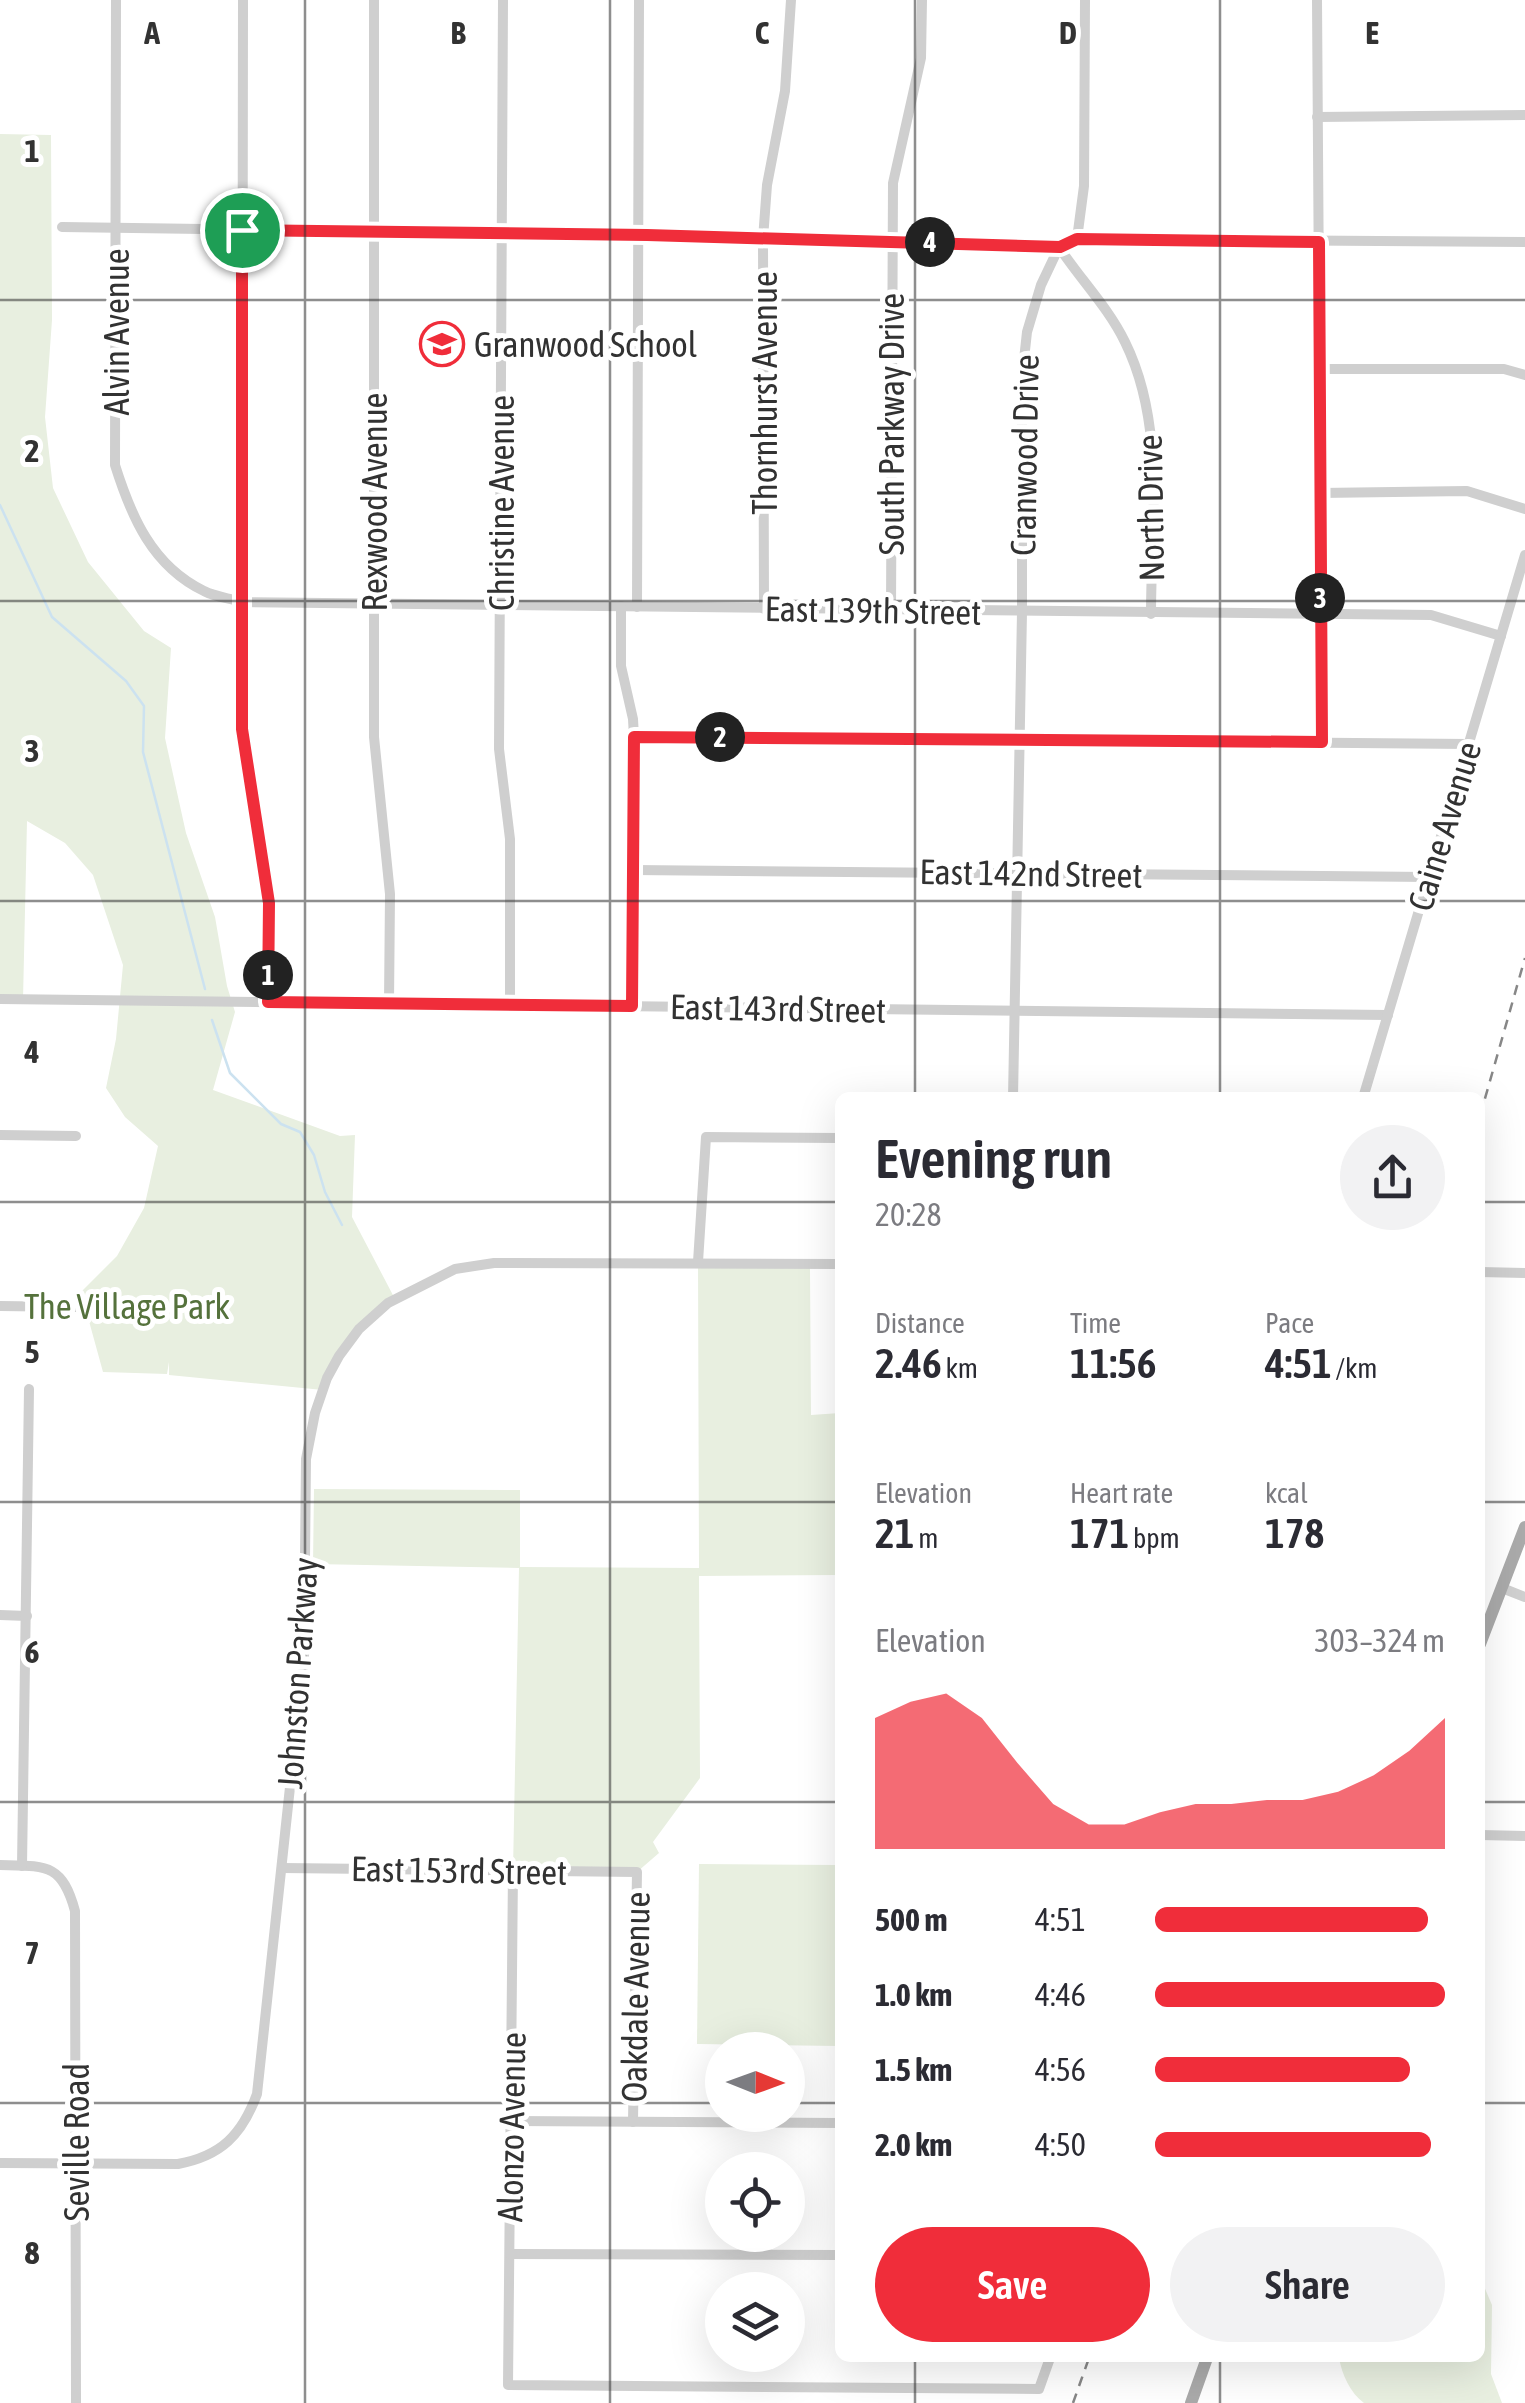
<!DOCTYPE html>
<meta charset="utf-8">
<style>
body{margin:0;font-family:"Asap Condensed",sans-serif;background:#f2f2f3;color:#2b2b33;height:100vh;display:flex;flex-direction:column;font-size:38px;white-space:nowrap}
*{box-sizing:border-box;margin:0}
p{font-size:32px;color:#7c7c81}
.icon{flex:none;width:55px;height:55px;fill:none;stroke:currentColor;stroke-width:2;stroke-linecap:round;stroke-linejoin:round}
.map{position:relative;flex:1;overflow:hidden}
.details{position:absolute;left:835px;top:1092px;width:650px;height:1270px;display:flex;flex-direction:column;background:#fff;border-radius:15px;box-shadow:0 10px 40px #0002}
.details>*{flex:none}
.needle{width:65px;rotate:91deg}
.controls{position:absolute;left:705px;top:2032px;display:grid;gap:20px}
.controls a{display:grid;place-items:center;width:100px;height:100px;border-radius:50%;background:#fff;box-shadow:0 10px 40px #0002;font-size:50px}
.pin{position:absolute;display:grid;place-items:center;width:85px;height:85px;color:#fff;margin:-42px;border:5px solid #fff;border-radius:50%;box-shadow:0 2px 10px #0007}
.km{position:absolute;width:50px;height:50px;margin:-25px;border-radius:50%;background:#222;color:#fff;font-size:28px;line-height:50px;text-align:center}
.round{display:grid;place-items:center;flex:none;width:105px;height:105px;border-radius:52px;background:#f2f2f3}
.summary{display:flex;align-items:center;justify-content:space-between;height:170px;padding:0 40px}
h1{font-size:55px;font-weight:600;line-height:75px}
.figures{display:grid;grid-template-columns:repeat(3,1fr);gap:15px;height:170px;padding:10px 40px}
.figures div{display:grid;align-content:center}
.figures b{font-size:42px;font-weight:600}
.figures small{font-size:28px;font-weight:400}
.figures p{font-size:28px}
.chart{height:280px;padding:20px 40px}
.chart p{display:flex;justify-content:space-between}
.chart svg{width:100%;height:180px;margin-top:10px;fill:#f02d3a;opacity:.7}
.button{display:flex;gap:20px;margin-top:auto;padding:20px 40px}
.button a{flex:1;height:115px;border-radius:60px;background:#f02d3a;color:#fff;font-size:40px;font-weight:600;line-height:115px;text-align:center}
.button a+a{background:#f2f2f3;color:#2b2b33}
ul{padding:0 40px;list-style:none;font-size:32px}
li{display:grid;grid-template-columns:160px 120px 1fr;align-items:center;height:75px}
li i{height:25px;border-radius:12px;background:#f02d3a}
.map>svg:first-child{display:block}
.green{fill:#e8efe0}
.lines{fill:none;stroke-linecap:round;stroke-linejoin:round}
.stream{stroke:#cce2f0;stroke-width:2.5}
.minor{stroke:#cfcfcf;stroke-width:10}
.major{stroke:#aaa;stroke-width:12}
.rail{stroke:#878787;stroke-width:2.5;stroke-dasharray:10 8;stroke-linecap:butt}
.route-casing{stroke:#fff;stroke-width:20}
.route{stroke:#f02d3a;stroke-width:12}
.grid{fill:none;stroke:#323232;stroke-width:2.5;stroke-opacity:0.55}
.labels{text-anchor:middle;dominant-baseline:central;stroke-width:10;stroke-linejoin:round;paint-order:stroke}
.street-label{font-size:35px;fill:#323232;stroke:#fff}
.poi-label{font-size:35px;fill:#323232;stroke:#fff;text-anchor:start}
.park-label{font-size:35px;fill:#55723c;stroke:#fff}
.grid-label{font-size:32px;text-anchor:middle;font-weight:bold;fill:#323232;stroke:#fff;stroke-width:10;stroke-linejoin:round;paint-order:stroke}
</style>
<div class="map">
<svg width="1525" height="2403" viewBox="0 0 1525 2403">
<rect width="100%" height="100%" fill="#fff"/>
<!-- green -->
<g class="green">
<polygon points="0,134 51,135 52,320 45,417 53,488 88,562 144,631 171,648 165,738 186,833 215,917 227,986 235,1012 213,1090 340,1136 355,1135 352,1217 395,1299 359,1329 323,1390 169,1375 169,1362 167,1374 103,1372 81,1292 117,1256 144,1208 158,1146 125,1117 106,1088 116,1039 123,965 93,875 65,843 27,821 23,1000 0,999"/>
<polygon points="698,1262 810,1264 811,1415 840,1413 840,1575 699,1576 700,1778 653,1842 659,1853 637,1872 513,1870 519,1568 313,1564 314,1489 520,1490 520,1567 699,1568"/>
<polygon points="699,1864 840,1865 840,2046 697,2044"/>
<path d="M1480 2277 1492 2305 1491 2374 1502 2403H1364C1350 2393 1342 2374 1339 2358H1480Z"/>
</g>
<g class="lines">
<!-- stream -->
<g class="stream">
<polyline points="0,505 52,617 126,681 144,706 143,752 205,989"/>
<polyline points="212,1020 230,1073 281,1124 300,1132 314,1155 325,1192 342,1225"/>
</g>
<!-- minor -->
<g class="minor">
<path d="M116 0 115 465C131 516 152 566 204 591 215 597 230 598 242 602L1431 615 1501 636"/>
<polyline points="243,0 242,729 269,903 267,1002"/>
<polyline points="374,0 374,737 390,894 389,1003"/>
<polyline points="503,0 499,749 510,839 510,1005"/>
<polyline points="1317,0 1322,742"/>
<polyline points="1317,117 1525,115"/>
<polyline points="62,227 647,235 1059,247 1077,239 1525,242"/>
<polyline points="1077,239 1084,186 1085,0"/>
<path d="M1059 247C1080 279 1108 307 1125 342 1166 425 1151 524 1151 614"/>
<polyline points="1319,369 1504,369 1525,375"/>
<polyline points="1320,493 1467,491 1525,509"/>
<polyline points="621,606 621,666 633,719 634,737 631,1006"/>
<polyline points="637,607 639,0"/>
<polyline points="764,609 763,239 767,185 785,91 791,0"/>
<polyline points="891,611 893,183 921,58 922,0"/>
<polyline points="634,737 1469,744"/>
<polyline points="633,870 1429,877"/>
<polyline points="0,999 1388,1015"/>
<polyline points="1013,1098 1022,612 1022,378 1027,332 1041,285 1059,247"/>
<polyline points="1363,1098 1525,555"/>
<polyline points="0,1135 76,1136"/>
<polyline points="698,1262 706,1137 840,1138"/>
<polyline points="1480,1272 1525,1273"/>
<polyline points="0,1306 76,1307"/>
<polyline points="1502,1588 1525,1597"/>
<polyline points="0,1615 27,1616"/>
<polyline points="1480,1835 1525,1836"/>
<path d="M0 1865C46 1866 62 1863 75 1911L76 2403"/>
<polyline points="22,1866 29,1389"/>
<polyline points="282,1868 637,1872 633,2122"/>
<polyline points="513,1870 508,2385 1039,2389 1050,2358"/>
<polyline points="512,2121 840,2123"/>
<path d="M0 2163 178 2164C221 2156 242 2135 257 2094L304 1657 306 1459 315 1413 327 1378 339 1356 359 1329 388 1303 455 1269 494 1263 840 1264"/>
<polyline points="510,2254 840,2255"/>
</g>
<!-- major -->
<g class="major">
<polyline points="1480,1644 1525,1527"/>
<polyline points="1191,2403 1207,2358"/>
</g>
<!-- rail -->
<g class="rail">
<polyline points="1480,1116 1525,958"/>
<polyline points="1073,2403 1089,2358"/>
</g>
</g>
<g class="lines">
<defs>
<polygon id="route" points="242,230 647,235 1060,247 1077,239 1319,242 1322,742 634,737 632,1006 268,1002 269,903 242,729"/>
</defs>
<!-- route casing -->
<use href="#route" class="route-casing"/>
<!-- route -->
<use href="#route" class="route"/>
</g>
<!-- grid -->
<path class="grid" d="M305 0V2403M610 0V2403M915 0V1098M1220 0V1098M0 300H1525M0 601H1525M0 901H1525M0 1202H840M1480 1202H1525M0 1502H840M1480 1502H1525M0 1802H840M1480 1802H1525M0 2103H722M788 2103H840M1480 2103H1525M915 2358V2403M1220 2358V2403"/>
<!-- icons -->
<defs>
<symbol id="school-ring" viewBox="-11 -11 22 22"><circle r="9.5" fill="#fff" stroke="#f02d3a" stroke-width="1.5"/><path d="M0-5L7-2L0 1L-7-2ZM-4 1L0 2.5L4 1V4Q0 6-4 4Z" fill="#f02d3a"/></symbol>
</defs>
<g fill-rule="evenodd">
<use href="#school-ring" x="417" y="319" width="50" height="50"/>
</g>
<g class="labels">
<!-- street labels -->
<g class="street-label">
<text transform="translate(116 332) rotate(-90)">Alvin Avenue</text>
<text transform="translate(764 393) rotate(-90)">Thornhurst Avenue</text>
<text transform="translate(891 424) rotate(-90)">South Parkway Drive</text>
<text transform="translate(1024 455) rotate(-89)">Cranwood Drive</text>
<text transform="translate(374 502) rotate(-90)">Rexwood Avenue</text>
<text transform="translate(501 503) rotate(-90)">Christine Avenue</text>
<text transform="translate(1150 508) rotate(-91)">North Drive</text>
<text transform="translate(873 610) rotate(1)">East 139th Street</text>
<text transform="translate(1444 826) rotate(-73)">Caine Avenue</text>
<text transform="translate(1031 873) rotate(1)">East 142nd Street</text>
<text transform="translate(778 1008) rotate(1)">East 143rd Street</text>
<text transform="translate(297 1673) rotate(-86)">Johnston Parkway</text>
<text transform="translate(459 1870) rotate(1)">East 153rd Street</text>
<text transform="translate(635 1997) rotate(-89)">Oakdale Avenue</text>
<text transform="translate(511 2127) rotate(-89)">Alonzo Avenue</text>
<text transform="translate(76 2142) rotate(-90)">Seville Road</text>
</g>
<!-- poi labels -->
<g class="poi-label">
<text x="474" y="344">Granwood School</text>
</g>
<!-- park labels -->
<g class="park-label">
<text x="127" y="1306">The Village Park</text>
</g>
</g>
<g class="grid-label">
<text x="152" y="44">A</text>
<text x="458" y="44">B</text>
<text x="762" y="44">C</text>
<text x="1068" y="44">D</text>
<text x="1372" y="44">E</text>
<text x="32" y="162">1</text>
<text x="32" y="462">2</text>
<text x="32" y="762">3</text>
<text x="32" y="1063">4</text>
<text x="32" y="1363">5</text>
<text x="32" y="1663">6</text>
<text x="32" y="1964">7</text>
<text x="32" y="2264">8</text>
</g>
</svg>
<div class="controls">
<a><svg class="needle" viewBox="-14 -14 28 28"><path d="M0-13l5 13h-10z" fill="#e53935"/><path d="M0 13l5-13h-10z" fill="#7c7c81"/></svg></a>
<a><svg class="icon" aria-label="locate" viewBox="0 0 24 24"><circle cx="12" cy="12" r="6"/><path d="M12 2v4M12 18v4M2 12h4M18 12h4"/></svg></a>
<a><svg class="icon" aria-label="layers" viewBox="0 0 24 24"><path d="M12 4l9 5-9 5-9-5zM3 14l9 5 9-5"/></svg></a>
</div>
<div class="pin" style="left:242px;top:230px;background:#1e9e55"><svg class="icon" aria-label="arrive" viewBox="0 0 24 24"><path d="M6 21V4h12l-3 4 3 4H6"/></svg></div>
<b class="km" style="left:268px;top:975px">1</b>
<b class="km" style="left:720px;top:737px">2</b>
<b class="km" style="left:1320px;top:598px">3</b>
<b class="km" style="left:930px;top:242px">4</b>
<section class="details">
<div class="summary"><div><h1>Evening run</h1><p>20:28</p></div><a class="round"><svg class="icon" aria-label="share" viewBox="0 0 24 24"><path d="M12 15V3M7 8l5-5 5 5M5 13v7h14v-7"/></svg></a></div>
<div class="figures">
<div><p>Distance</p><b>2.46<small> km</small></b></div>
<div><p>Time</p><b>11:56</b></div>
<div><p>Pace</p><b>4:51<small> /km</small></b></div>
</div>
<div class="figures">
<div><p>Elevation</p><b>21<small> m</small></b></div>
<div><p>Heart rate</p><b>171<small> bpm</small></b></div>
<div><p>kcal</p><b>178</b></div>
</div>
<div class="chart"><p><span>Elevation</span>303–324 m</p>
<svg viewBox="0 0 160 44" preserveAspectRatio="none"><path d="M0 44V12L10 8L20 6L30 12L40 23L50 33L60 38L70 38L80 35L90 33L100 33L110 32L120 32L130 30L140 26L150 20L160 12V44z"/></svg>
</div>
<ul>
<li><b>500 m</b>4:51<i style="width:94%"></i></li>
<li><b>1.0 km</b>4:46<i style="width:100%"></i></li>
<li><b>1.5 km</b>4:56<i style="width:88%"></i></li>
<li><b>2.0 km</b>4:50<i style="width:95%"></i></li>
</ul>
<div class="button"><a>Save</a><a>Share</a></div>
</section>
</div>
